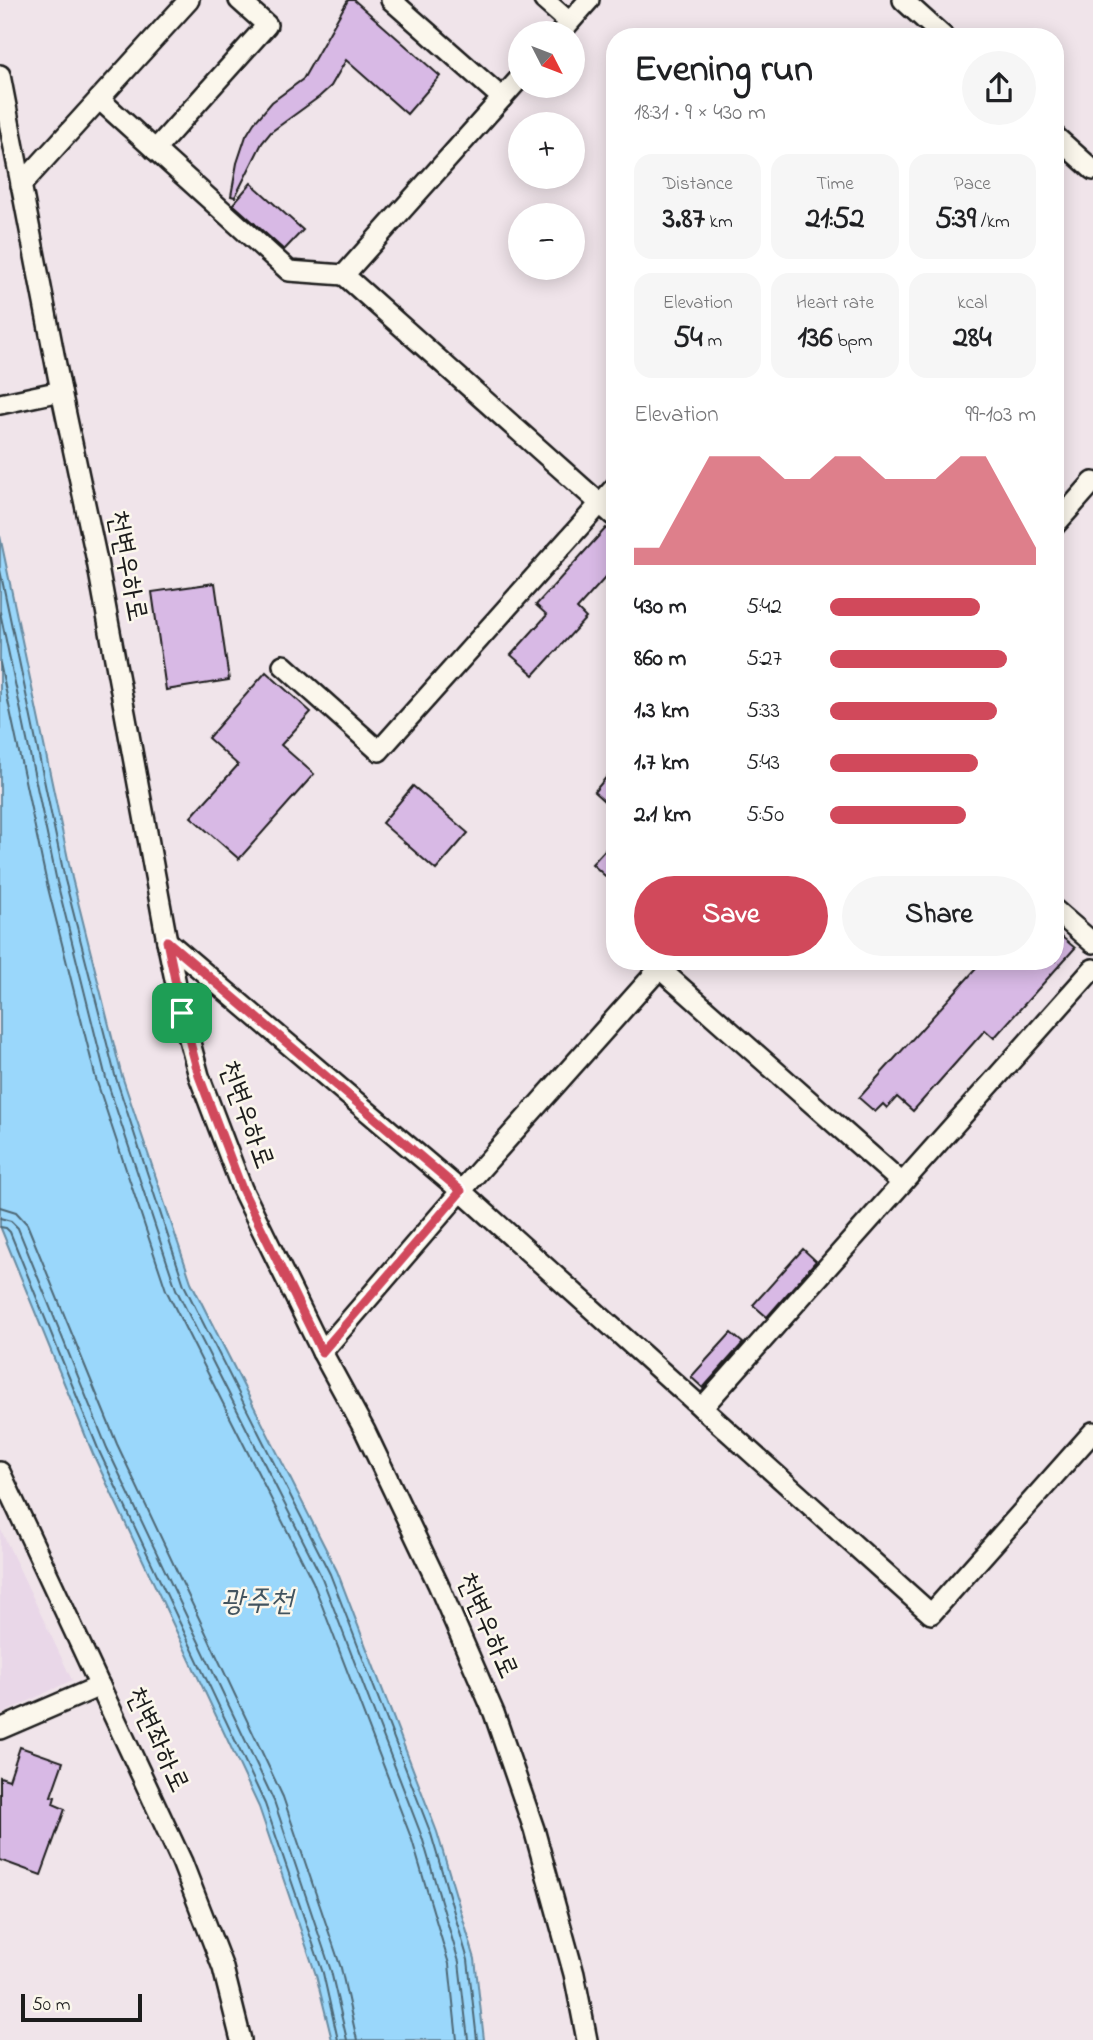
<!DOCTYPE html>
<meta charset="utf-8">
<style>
body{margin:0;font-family:"Indie Flower","Poor Story",sans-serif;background:#f6f6f6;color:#202124;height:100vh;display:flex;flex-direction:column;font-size:26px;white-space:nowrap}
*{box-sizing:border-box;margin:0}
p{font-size:23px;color:#757577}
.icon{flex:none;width:38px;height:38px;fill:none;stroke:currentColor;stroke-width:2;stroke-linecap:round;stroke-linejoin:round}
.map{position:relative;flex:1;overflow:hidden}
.drawer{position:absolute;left:606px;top:28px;width:458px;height:942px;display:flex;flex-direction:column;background:#fff;border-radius:28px;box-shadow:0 4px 18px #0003}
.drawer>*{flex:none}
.needle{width:46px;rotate:132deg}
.buttons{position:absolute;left:508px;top:21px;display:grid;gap:14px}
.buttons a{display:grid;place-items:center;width:77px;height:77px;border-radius:50%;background:#fff;box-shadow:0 4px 18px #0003;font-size:35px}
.scale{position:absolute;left:21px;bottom:18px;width:121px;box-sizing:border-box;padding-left:7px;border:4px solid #1c1c1c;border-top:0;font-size:19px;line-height:24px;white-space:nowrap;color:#1c1c1c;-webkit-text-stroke:5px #fbf7ec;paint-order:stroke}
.pin{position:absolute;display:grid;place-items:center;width:60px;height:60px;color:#fff;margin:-30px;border-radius:14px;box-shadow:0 4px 10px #0006}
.round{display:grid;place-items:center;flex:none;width:74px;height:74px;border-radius:37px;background:#f6f6f6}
.overview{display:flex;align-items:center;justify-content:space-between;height:119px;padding:0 28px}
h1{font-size:38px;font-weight:800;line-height:52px}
.metrics{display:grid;grid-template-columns:repeat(3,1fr);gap:10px;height:119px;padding:7px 28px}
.metrics div{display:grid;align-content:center;border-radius:18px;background:#f6f6f6;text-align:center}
.metrics b{font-size:30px;font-weight:800}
.metrics small{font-size:19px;font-weight:400}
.metrics p{font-size:19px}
.chart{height:196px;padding:14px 28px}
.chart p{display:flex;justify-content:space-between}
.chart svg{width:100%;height:126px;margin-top:7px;fill:#d1495b;opacity:.7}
.primary-button{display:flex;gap:14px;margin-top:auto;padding:14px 28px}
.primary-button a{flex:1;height:80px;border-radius:42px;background:#d1495b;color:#fff;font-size:28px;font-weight:800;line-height:80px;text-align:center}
.primary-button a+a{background:#f6f6f6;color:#202124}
ul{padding:0 28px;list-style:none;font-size:23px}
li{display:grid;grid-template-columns:112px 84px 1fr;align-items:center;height:52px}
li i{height:18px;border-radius:9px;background:#d1495b}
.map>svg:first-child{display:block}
.built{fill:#e9d7e8}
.water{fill:#9ad7fb;stroke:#688ca2;stroke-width:2}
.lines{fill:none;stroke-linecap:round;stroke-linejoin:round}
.shore{stroke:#4e6775;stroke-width:2}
.building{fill:#d8b9e5;stroke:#1c1c1c;stroke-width:2}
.minor-casing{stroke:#1c1c1c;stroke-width:24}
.minor{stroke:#fbf7ec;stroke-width:19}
.route-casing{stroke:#fff;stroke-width:14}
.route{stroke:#d1495b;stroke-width:9}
.labels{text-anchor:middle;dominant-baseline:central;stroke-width:5;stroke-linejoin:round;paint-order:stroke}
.street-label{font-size:28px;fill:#1c1c1c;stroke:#fbf7ec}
.water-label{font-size:30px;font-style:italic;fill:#42545f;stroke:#fbf7ec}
</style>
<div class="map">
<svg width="1093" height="2040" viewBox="0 0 1093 2040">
<rect width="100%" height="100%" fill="#f0e4ea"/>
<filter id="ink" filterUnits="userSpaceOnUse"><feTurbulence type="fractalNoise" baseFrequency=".0143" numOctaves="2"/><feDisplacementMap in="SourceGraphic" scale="14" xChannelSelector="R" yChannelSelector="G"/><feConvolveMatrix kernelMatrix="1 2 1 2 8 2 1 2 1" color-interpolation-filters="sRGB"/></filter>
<g filter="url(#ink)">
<!-- built -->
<polygon class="built" points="0,1528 72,1680 0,1715"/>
<!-- water -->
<polygon class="water" points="0,536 72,878 121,1073 191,1282 337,1571 437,1832 475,1959 484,2040 332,2040 316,1975 259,1807 93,1454 0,1226"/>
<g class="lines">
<!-- shore -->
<g class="shore">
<polyline points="0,570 65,880 115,1075 184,1285 330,1574 431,1834 468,1960 477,2040"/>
<polyline points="0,612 57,882 106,1078 176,1289 322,1578 422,1837 459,1962 468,2040"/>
<polyline points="0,663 47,884 96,1079 166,1290 313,1582 412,1840 449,1964 457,2040"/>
<polyline points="0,1207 16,1212 27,1224 117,1444 283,1797 341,1968 357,2040"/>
<polyline points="0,1218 11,1221 18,1228 107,1448 274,1801 331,1971 347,2040"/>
<polyline points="0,1227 6,1228 10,1232 99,1451 265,1804 323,1973 338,2040"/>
</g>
</g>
<!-- building -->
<g class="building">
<polygon points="348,0 354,0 440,76 407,114 346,60 331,86 319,97 271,132 262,143 235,197 231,196 237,163 246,136 254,123 272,102 303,79"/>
<polygon points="251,183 303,230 284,250 233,204"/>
<polygon points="606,528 614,536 614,568 577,609 586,618 534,675 511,655 547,615 536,605"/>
<polygon points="215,583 229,680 166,690 152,592"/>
<polygon points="266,672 311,712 281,745 314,774 239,859 191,817 238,765 208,738"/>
<polygon points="614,768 614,810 594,792"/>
<polygon points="413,786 468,833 436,870 382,823"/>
<polygon points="614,840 614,884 592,864"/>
<polygon points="1055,931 1075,948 994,1038 985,1030 913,1111 897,1097 887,1108 883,1104 875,1112 859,1098 983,961 1055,961"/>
<polygon points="803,1249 816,1261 767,1317 753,1305"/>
<polygon points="731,1333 743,1343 703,1388 691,1377"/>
<polygon points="20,1747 63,1762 51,1796 55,1797 53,1804 65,1809 41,1875 0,1860 0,1777 9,1780"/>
</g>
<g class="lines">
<defs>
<g id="minor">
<polyline points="391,0 502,98"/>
<polyline points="544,0 569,22"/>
<polyline points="903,0 944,37"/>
<polyline points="560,33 589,0"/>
<polyline points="0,75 61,391 97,561 167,941 182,1013 199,1076 242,1189 322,1352 365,1431 438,1584 494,1713 534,1829 574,1974 587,2040"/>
<polyline points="520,78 344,275 614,516"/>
<polyline points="99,99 289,271 344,275"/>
<polyline points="1055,136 1093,170"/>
<polyline points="155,150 267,25 239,0"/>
<polyline points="21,185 189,0"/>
<polyline points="0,404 61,391"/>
<polyline points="1055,525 1093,482"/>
<polyline points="283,665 379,751 614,488"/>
<polyline points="1055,910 1093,943"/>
<polyline points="167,941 461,1191 702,1408 1093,969"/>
<polyline points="659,968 902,1183"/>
<polyline points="322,1352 461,1191 666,961"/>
<polyline points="702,1408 931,1614 1093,1432"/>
<polyline points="0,1472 182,1862 223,1968 241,2040"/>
<polyline points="0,1729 100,1686"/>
</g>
</defs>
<!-- minor casing -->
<use href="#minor" class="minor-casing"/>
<!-- minor -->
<use href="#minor" class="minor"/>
</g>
</g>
<g class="lines" filter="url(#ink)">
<defs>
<polygon id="route" points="167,941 461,1191 322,1352 242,1189 199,1076 182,1013"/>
</defs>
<!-- route casing -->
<use href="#route" class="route-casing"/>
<!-- route -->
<use href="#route" class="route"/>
</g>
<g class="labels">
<!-- street labels -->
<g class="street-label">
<text transform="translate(126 566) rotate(79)">천변우하로</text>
<text transform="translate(245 1115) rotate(70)">천변우하로</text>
<text transform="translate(486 1626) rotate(66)">천변우하로</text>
<text transform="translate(156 1740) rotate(65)">천변좌하로</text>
</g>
<!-- water labels -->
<g class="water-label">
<text x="257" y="1603">광주천</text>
</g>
</g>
</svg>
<div class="buttons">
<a><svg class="needle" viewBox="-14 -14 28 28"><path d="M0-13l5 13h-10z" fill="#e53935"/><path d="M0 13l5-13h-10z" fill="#757577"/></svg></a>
<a>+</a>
<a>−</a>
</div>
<div class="scale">50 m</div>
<div class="pin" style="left:182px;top:1013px;background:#1e9e55"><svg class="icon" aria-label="arrive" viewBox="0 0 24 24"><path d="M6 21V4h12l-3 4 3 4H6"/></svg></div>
<section class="drawer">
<div class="overview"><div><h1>Evening run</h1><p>18:31 · 9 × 430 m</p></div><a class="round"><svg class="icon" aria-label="share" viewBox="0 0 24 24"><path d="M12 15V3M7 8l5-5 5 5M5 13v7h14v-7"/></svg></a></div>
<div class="metrics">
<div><p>Distance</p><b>3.87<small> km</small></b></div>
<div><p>Time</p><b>21:52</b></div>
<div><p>Pace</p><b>5:39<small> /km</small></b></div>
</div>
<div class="metrics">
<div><p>Elevation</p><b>54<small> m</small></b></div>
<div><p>Heart rate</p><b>136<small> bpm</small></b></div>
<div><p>kcal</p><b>284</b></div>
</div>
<div class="chart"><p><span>Elevation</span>99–103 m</p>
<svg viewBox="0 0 160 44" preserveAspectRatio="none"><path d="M0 44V38L10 38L20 22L30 6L40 6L50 6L60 14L70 14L80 6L90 6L100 14L110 14L120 14L130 6L140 6L150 22L160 38V44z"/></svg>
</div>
<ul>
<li><b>430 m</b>5:42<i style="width:73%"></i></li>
<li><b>860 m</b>5:27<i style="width:86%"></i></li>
<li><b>1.3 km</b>5:33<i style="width:81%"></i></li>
<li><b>1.7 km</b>5:43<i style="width:72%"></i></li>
<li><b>2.1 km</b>5:50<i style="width:66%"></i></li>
</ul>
<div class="primary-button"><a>Save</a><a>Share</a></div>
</section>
</div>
